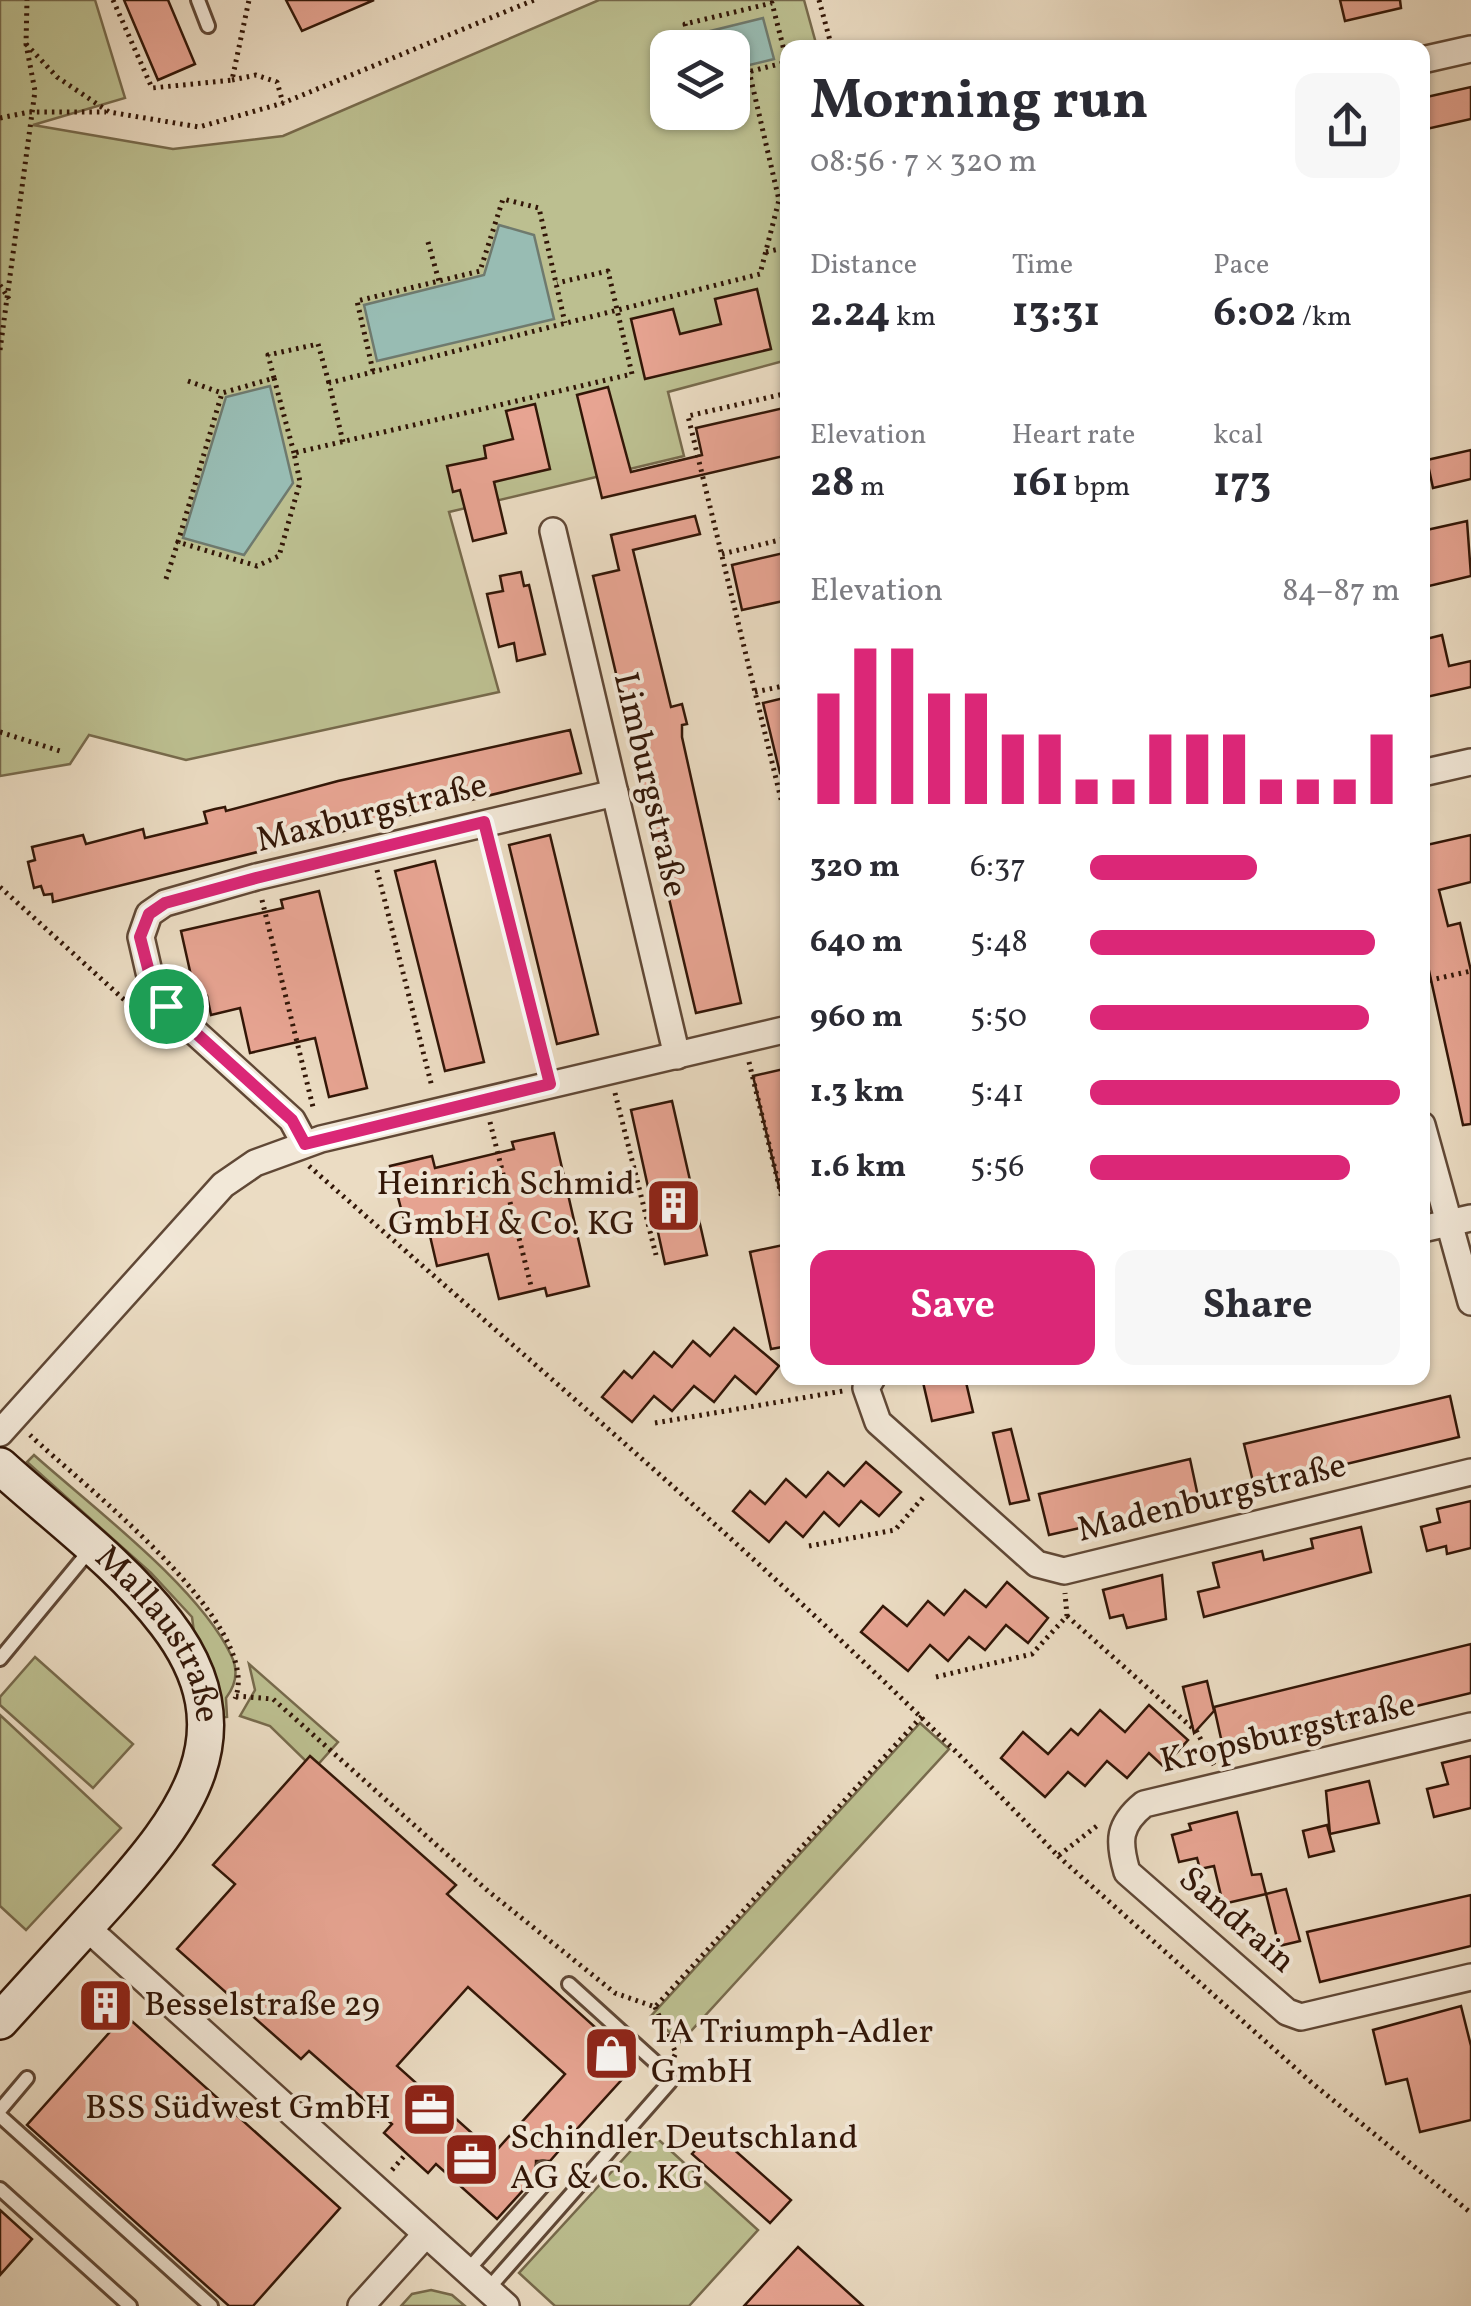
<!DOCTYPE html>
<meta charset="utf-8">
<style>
body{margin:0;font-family:Vollkorn,serif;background:#f7f7f7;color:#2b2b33;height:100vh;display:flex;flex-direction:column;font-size:38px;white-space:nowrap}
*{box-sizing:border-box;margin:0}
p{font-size:32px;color:#7c7c81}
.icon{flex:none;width:55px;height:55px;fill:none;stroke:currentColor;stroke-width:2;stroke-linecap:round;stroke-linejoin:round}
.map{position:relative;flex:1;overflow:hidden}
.panel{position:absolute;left:780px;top:40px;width:650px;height:1345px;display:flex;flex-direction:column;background:#fff;border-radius:20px;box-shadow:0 2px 8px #0004}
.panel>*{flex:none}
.controls{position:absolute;left:650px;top:30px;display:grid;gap:20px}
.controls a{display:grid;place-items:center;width:100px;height:100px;border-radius:20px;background:#fff;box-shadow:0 2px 8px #0004;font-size:50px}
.pin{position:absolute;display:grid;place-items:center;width:85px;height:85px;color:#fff;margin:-42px;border:5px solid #fff;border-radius:50%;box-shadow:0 2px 10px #0007}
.round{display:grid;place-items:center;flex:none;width:105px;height:105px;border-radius:20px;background:#f7f7f7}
.headline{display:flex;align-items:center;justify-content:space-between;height:170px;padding:0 30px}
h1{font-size:55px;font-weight:700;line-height:75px}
.figures{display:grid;grid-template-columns:repeat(3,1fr);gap:15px;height:170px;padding:10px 30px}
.figures div{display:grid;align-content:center}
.figures b{font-size:42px;font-weight:700}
.figures small{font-size:28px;font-weight:400}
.figures p{font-size:28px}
.chart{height:280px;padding:20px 30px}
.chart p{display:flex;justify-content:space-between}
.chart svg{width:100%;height:180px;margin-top:10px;stroke:#db2777;stroke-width:6}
.button{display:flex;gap:20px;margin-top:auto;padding:20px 30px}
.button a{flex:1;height:115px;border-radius:20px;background:#db2777;color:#fff;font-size:40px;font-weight:700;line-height:115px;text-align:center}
.button a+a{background:#f7f7f7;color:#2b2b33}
ul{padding:0 30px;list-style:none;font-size:32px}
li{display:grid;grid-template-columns:160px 120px 1fr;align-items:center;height:75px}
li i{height:25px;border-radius:12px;background:#db2777}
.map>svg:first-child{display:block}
.green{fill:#bcbf90;stroke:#776a4c;stroke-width:2.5;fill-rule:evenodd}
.water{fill:#98bcb3;stroke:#6f7a6e;stroke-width:2.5}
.building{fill:#e7a492;stroke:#321607;stroke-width:2.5;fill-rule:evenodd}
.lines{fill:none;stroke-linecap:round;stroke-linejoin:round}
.lane-casing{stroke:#604836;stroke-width:18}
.street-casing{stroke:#604836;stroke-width:30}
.secondary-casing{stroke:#321607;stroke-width:40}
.path{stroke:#321607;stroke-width:5;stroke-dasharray:2.5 5;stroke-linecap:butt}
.lane{stroke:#f2e8d8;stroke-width:12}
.street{stroke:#f2e8d8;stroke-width:25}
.secondary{stroke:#f2e8d8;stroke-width:35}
.route-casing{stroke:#fff;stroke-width:20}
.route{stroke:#db2777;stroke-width:12}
.labels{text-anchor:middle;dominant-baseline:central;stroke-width:8;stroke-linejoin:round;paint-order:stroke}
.street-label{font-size:35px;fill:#321607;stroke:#f2e8d8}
.poi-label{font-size:35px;fill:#321607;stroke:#f2e8d8;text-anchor:start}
</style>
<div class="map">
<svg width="1471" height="2306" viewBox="0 0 1471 2306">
<rect width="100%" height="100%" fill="#ebdcc3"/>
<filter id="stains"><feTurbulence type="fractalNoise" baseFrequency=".002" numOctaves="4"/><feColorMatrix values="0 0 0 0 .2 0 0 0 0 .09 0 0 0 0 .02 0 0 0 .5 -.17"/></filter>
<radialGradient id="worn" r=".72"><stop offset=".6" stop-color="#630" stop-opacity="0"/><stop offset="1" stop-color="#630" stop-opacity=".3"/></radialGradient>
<!-- green -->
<g class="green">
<path d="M0 0H95L125 98 33 125 173 149 283 136 599 0H804L817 47 788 48 787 360 668 392 684 456 449 512 499 692 186 760 89 735 70 764 0 776ZM668 48H732V112H668Z"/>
<path d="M34 1455C91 1506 199 1587 231 1655 239 1671 236 1685 226 1698L227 1717 219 1718 196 1647 192 1617 151 1573 27 1462Z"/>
<polygon points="35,1657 133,1744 93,1788 0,1705 0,1697"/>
<polygon points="249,1664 338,1742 314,1769 270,1726 240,1716 255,1690"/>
<polygon points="0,1715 121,1828 26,1930 0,1906"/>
<polygon points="920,1723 949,1749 681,2042 651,2016"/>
<polygon points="649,2131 758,2230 689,2306 555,2306 519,2273"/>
<polygon points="431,2290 452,2295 465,2306 401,2306 412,2294"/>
</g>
<!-- water -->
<g class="water">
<polygon points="763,18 774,59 733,69 732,48 697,47 694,35"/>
<polygon points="499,225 534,235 554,319 377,361 364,305 484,275"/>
<polygon points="270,386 293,483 244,555 183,538 226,397"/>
</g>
<!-- building -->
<g class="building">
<polygon points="124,0 168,0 195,64 158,80"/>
<polygon points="286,0 374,0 302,31"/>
<polygon points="1340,0 1400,0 1401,8 1345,21"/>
<polygon points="1471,87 1471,119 1422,130 1422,98"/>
<polygon points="757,289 771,349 645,379 631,319 673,309 680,334 721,324 715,299"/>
<polygon points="608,387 631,472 702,455 696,428 788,407 788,455 602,498 577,395"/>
<polygon points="535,404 550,469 494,482 506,533 473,541 460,490 453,492 447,466 486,458 484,446 513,439 506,411"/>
<polygon points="1471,450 1471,479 1433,488 1427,460"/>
<polygon points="695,516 700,534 633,550 671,707 682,704 687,724 682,725 682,737 741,1003 696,1013 593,576 619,570 611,535"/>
<polygon points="1467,521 1471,576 1429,586 1422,531"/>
<polygon points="788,552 788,600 742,610 732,565"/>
<polygon points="521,572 524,586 529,585 545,654 517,661 514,643 499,647 487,594 503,591 500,576"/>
<polygon points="1442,635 1449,666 1471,661 1471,687 1422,698 1422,640"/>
<polygon points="788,697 788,772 780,773 763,703"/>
<polygon points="570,730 581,773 53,902 52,894 44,895 41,886 34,888 28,862 35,860 32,847 83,835 86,844 143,829 145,838 207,823 204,812 215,809 225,807 226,811 338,781"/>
<polygon points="550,835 598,1034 557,1044 509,845"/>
<polygon points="1471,835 1471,882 1439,890 1448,926 1460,923 1471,971 1471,1124 1463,1125 1422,939 1422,846"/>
<polygon points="435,861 484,1062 445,1071 395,871"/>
<polygon points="319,891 367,1088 329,1097 315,1038 250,1053 240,1008 211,1015 207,996 196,998 181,931 283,908 281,900"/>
<polygon points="788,1068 788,1190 780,1191 753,1076"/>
<polygon points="672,1101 707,1255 665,1264 631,1110"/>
<polygon points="554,1133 589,1286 547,1296 545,1288 499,1299 488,1254 437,1266 427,1223 406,1228 390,1166 432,1156 435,1168 514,1149 512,1142"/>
<polygon points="788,1244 788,1346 771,1349 750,1252"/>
<polygon points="734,1328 779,1366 756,1394 735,1376 714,1402 694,1386 672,1411 654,1396 632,1422 602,1397 624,1371 632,1378 654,1352 672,1367 693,1341 710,1356"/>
<polygon points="922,1378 965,1378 973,1412 932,1421"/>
<polygon points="1450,1396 1459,1437 1254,1486 1244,1444"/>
<polygon points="1011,1429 1029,1500 1010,1504 993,1433"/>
<polygon points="1190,1459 1199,1501 1049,1535 1039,1494"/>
<polygon points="866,1462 901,1492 879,1516 861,1501 839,1526 824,1512 803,1537 786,1522 769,1542 733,1511 750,1491 765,1504 786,1479 806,1497 828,1472 844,1486"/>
<polygon points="1471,1501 1471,1548 1447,1554 1446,1546 1427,1551 1421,1527 1440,1522 1437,1509"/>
<polygon points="1361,1527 1371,1572 1204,1617 1198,1592 1219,1587 1213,1563 1262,1551 1264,1560 1313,1548 1311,1539"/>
<polygon points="1162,1575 1166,1619 1127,1628 1123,1615 1110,1618 1103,1590"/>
<polygon points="1007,1582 1048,1618 1028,1643 1006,1625 985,1650 969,1637 948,1661 930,1645 908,1671 861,1632 883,1606 907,1626 928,1601 944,1615 965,1590 986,1607"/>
<polygon points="1471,1644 1471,1693 1224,1752 1214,1707"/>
<polygon points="1207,1681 1214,1711 1194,1733 1183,1687"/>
<polygon points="1149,1705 1188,1740 1164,1767 1149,1753 1127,1778 1107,1761 1085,1786 1068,1772 1045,1797 1001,1758 1023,1732 1048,1754 1071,1729 1078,1735 1100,1710 1125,1732"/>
<path d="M310 1756 456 1885 447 1894 636 2064 577 2129 583 2135 569 2150 564 2145 550 2161H536V2176L497 2219 436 2164 428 2173 384 2133 392 2124 309 2051 301 2059 177 1949 235 1884 213 1865ZM468 1987 565 2074 494 2153 397 2066Z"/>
<polygon points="1471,1756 1471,1808 1434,1817 1427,1789 1448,1784 1442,1763"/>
<polygon points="1369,1781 1379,1823 1330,1834 1326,1791"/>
<polygon points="1237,1812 1252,1875 1261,1874 1266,1894 1223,1904 1214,1866 1200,1869 1197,1858 1179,1862 1172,1835 1191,1830 1189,1824"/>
<polygon points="1327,1825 1334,1851 1309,1857 1303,1831"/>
<polygon points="1286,1889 1300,1941 1279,1946 1266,1894"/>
<polygon points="1471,1895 1471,1946 1320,1982 1307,1932"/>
<polygon points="1461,2006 1471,2046 1471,2120 1420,2132 1407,2079 1386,2084 1373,2030"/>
<polygon points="125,2015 340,2208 253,2306 229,2306 27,2125"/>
<polygon points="713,2131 791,2200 770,2223 692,2154"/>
<polygon points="0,2210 32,2239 0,2275"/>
<polygon points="798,2247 863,2306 744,2306"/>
</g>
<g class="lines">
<defs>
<g id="lane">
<polyline points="198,0 208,26"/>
<polyline points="0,1659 90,1550"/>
<polyline points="0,2110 27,2078"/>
<polyline points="0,2116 211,2306"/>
<polyline points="0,2189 130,2306"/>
<polyline points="467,2271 548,2180 543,2168"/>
<polyline points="488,2289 670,2082 665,2071 569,1984"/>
</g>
<g id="street">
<polyline points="1422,60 1471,49"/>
<polyline points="553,531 677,1056"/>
<polyline points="1422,773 1471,762"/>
<polyline points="1422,1125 1471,1302"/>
<polyline points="305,1144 292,1120 166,1006 149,972 141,937 149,914 165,903 256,877 615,793"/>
<polyline points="1422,1229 1471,1218"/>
<polyline points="872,1378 866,1388 878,1422 1037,1564 1064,1571 1471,1472"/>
<polyline points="0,1433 223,1185 255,1163 321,1139 788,1029"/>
<path d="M1471 1726 1144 1804C1118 1825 1118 1841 1127 1872L1287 2012 1301 2017 1471 1977"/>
<polyline points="86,1927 506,2306"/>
<polyline points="361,2306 426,2234"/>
</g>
<g id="secondary">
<path id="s1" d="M0 1466C55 1516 121 1564 166 1623 251 1733 184 1817 108 1902 72 1942 36 1981 0 2021"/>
</g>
</defs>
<!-- lane casing -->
<use href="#lane" class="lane-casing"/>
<!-- street casing -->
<use href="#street" class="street-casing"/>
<!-- secondary casing -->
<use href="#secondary" class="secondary-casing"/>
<!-- path -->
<g class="path">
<polyline points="113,0 152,88 232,80 249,0"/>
<polyline points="819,0 832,48"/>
<polyline points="26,44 57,77 109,112 199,127 283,103 534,0"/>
<polyline points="691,48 685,24 772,3 787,62 732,76"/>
<polyline points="232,80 256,75 277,82 283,103"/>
<polyline points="0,118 29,112 106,112"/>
<polyline points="428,242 439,281"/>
<polyline points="766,252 788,247"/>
<polyline points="0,285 9,299"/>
<polyline points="0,350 35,91 26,44 27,0"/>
<polyline points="373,371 357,301 480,271 503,199 539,208 565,323"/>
<polyline points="274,378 268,355 318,344 329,383"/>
<polyline points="188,381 222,393"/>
<polyline points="788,393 688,416 788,828"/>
<polyline points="343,442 329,383 760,274 779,200 749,71"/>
<polyline points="294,453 274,378 222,393 178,542 257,566 279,556 300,482 294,453 632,374 608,271 557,283"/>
<polyline points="722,554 788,538"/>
<polyline points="166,579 178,542"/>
<polyline points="755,692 788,685"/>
<polyline points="0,732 63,752"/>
<polyline points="490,845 544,1062"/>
<polyline points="377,870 432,1087"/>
<polyline points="0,887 141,1015"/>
<polyline points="262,900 313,1107"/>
<polyline points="1422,982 1471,971"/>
<polyline points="749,1062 788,1223"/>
<polyline points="615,1093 656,1255"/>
<polyline points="490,1122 531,1286"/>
<path d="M309 1166C563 1391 824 1609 1058 1856L1098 1825"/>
<polyline points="655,1423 843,1391"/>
<path d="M30 1435C81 1484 265 1624 235 1699"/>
<polyline points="809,1546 895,1530 926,1494"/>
<polyline points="1067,1616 1197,1732 1214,1765"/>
<polyline points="936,1677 1032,1654 1067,1616 1065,1593"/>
<polyline points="236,1696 273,1699 488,1891 615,1993 655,2007 922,1716"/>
<polyline points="1058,1856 1312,2083 1471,2213"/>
<polyline points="655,2007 676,2053 673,2059"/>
<polyline points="392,2170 406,2154"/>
</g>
<!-- lane -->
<use href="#lane" class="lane"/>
<!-- street -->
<use href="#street" class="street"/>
<!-- secondary -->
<use href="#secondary" class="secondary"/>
</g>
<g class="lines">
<defs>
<polygon id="route" points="484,822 550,1084 305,1144 292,1120 166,1006 149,972 140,937 149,914 165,903 256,878"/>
</defs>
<!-- route casing -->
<use href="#route" class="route-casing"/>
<!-- route -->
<use href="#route" class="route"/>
</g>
<!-- icons -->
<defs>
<symbol id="building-square" viewBox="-11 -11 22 22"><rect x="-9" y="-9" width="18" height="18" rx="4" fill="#8f2418" stroke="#f2e8d8"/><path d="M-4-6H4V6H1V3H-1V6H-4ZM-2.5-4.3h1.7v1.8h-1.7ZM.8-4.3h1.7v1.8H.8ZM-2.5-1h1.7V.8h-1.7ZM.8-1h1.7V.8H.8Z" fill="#fff"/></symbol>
<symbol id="shop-square" viewBox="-11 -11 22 22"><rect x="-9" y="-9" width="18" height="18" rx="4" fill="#8f2418" stroke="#f2e8d8"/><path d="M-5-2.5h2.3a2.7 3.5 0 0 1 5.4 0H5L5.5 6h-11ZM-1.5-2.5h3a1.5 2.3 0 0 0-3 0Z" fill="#fff"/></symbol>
<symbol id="office-square" viewBox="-11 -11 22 22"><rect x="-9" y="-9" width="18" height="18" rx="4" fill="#8f2418" stroke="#f2e8d8"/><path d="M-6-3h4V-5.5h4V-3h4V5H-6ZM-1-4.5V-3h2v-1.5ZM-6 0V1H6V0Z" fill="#fff"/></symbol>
</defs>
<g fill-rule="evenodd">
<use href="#building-square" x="642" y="1174" width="63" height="63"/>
<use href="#building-square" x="74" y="1974" width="63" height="63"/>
<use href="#shop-square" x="580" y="2022" width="63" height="63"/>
<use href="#office-square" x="398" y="2078" width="63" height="63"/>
<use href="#office-square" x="440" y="2128" width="63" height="63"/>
</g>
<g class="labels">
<!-- street labels -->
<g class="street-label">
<text transform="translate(649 785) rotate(77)">Limburgstraße</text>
<text transform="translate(372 814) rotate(-14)">Maxburgstraße</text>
<text transform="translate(1212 1499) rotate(-14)">Madenburgstraße</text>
<text stroke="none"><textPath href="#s1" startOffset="235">Mallaustraße</textPath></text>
<text transform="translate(1288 1734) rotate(-13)">Kropsburgstraße</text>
<text transform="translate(1236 1921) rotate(41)">Sandrain</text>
</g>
<!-- poi labels -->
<g class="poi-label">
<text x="635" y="1185" text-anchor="end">Heinrich Schmid<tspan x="635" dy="40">GmbH &amp; Co. KG</tspan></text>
<text x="144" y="2006">Besselstraße 29</text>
<text x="651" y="2033">TA Triumph-Adler<tspan x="651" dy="40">GmbH</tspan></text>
<text x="391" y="2109" text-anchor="end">BSS Südwest GmbH</text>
<text x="510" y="2139">Schindler Deutschland<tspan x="510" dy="40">AG &amp; Co. KG</tspan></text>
</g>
</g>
<rect width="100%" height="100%" filter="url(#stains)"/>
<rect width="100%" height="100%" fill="url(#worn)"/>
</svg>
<div class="controls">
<a><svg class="icon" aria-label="layers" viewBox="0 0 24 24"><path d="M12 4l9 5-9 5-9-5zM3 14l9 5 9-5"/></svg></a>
</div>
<div class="pin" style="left:166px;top:1006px;background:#1e9e55"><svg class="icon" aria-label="arrive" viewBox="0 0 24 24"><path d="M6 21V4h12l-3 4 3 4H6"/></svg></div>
<section class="panel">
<div class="headline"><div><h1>Morning run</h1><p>08:56 · 7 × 320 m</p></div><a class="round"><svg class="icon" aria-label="share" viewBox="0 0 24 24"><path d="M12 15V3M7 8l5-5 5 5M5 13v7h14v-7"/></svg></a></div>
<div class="figures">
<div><p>Distance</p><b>2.24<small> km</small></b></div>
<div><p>Time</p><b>13:31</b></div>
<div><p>Pace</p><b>6:02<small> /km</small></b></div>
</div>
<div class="figures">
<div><p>Elevation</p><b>28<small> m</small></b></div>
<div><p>Heart rate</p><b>161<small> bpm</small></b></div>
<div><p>kcal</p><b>173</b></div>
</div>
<div class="chart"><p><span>Elevation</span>84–87 m</p>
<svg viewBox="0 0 160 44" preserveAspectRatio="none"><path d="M5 44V17M15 44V6M25 44V6M35 44V17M45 44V17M55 44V27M65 44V27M75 44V38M85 44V38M95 44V27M105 44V27M115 44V27M125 44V38M135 44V38M145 44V38M155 44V27"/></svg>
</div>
<ul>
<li><b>320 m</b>6:37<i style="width:54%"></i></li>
<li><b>640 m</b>5:48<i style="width:92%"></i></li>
<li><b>960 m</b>5:50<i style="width:90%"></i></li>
<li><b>1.3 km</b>5:41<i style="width:100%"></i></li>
<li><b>1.6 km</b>5:56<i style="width:84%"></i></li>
</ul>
<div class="button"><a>Save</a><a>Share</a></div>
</section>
</div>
